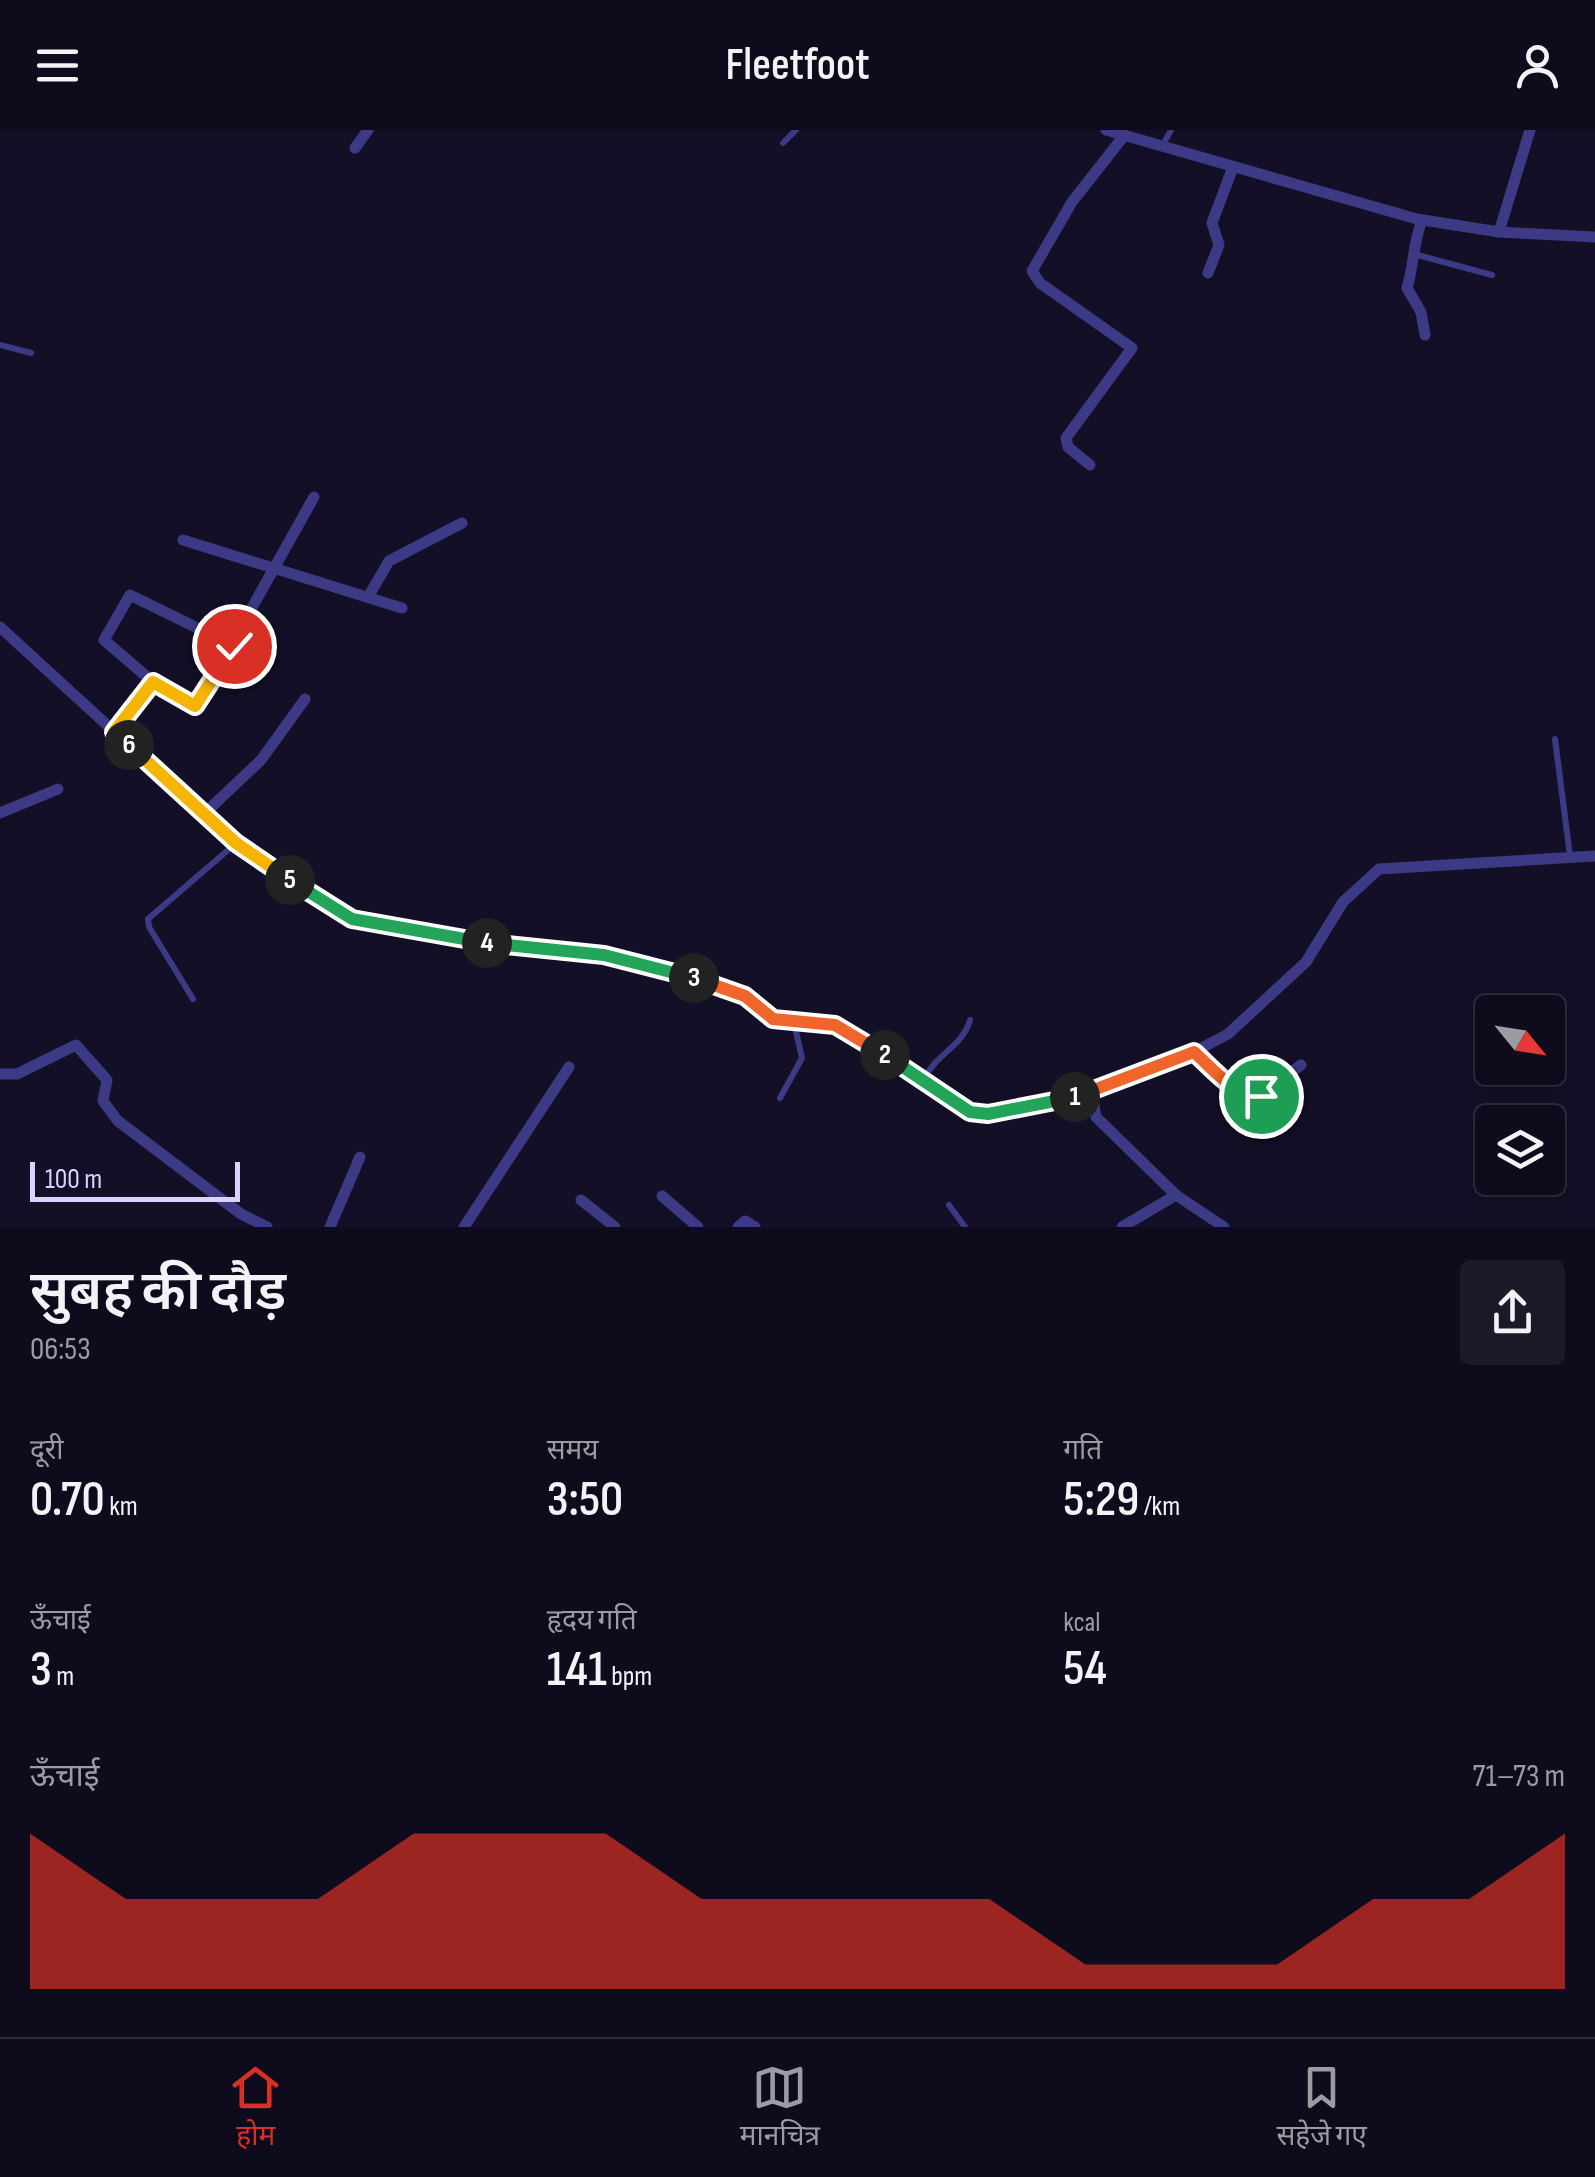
<!DOCTYPE html>
<html lang="hi">
<meta charset="utf-8">
<style>
body{margin:0;font-family:"Sofia Sans Condensed","Noto Sans Devanagari",sans-serif;background:#1c1929;color:#f1f3f6;height:100vh;display:flex;flex-direction:column;font-size:38px;white-space:nowrap}
*{box-sizing:border-box;margin:0}
p{font-size:32px;color:#9b9ba3}
.icon{flex:none;width:55px;height:55px;fill:none;stroke:currentColor;stroke-width:2;stroke-linecap:round;stroke-linejoin:round}
.map{position:relative;height:1097px;overflow:hidden}
.side{display:flex;flex-direction:column;background:#0e0b1c;flex:1}
.side>*{flex:none}
.needle{width:65px;rotate:120deg}
.buttons{position:absolute;left:1475px;top:865px;display:grid;gap:20px}
.buttons a{display:grid;place-items:center;width:90px;height:90px;border-radius:10px;background:#0e0b1c;box-shadow:0 5px 25px #0003,0 0 0 2px #2e2b3b;font-size:50px}
.scale{position:absolute;left:30px;bottom:25px;width:210px;box-sizing:border-box;padding-left:10px;border:5px solid #d9d4ff;border-top:0;font-size:28px;line-height:35px;white-space:nowrap;color:#d9d4ff;-webkit-text-stroke:8px #130f26;paint-order:stroke}
.pin{position:absolute;display:grid;place-items:center;width:85px;height:85px;color:#fff;margin:-42px;border:5px solid #fff;border-radius:50%;box-shadow:0 2px 10px #0007}
.km{position:absolute;width:50px;height:50px;margin:-25px;border-radius:50%;background:#222;color:#fff;font-size:28px;line-height:50px;text-align:center}
.round{display:grid;place-items:center;flex:none;width:105px;height:105px;border-radius:10px;background:#1c1929}
.headline{display:flex;align-items:center;justify-content:space-between;height:170px;padding:0 30px}
h1{font-size:55px;font-weight:600;line-height:75px}
.metrics{display:grid;grid-template-columns:repeat(3,1fr);gap:15px;height:170px;padding:10px 30px}
.metrics div{display:grid;align-content:center}
.metrics b{font-size:50px;font-weight:600}
.metrics small{font-size:28px;font-weight:400}
.metrics p{font-size:28px}
.chart{height:280px;padding:20px 30px}
.chart p{display:flex;justify-content:space-between}
.chart svg{width:100%;height:180px;margin-top:10px;fill:#d93025;opacity:.7}
header{display:flex;justify-content:space-between;align-items:center;height:130px;padding:0 30px;background:#0e0b1c;font-size:45px;font-weight:600}
.tab-bar{display:flex;justify-content:space-around;align-items:center;height:140px;border-top:2px solid #2e2b3b;background:#0e0b1c;font-size:28px;color:#9b9ba3}
.tab-bar a{display:grid;justify-items:center;gap:5px}
.tab-bar .active{color:#d93025}
.map>svg:first-child{display:block}
.lines{fill:none;stroke-linecap:round;stroke-linejoin:round}
.lane{stroke:#3d3a85;stroke-width:6}
.street{stroke:#3d3a85;stroke-width:11}
.split-1-casing{stroke:#fff;stroke-width:20}
.split-2-casing{stroke:#fff;stroke-width:20}
.split-3-casing{stroke:#fff;stroke-width:20}
.split-4-casing{stroke:#fff;stroke-width:20}
.split-5-casing{stroke:#fff;stroke-width:20}
.split-6-casing{stroke:#fff;stroke-width:20}
.split-7-casing{stroke:#fff;stroke-width:20}
.split-1{stroke:#f0652b;stroke-width:12}
.split-2{stroke:#22a559;stroke-width:12}
.split-3{stroke:#f0652b;stroke-width:12}
.split-4{stroke:#22a559;stroke-width:12}
.split-5{stroke:#22a559;stroke-width:12}
.split-6{stroke:#f5b400;stroke-width:12}
.split-7{stroke:#f5b400;stroke-width:12}
</style>
<header><svg class="icon" aria-label="menu" viewBox="0 0 24 24"><path d="M4 6h16M4 12h16M4 18h16"/></svg>Fleetfoot<svg class="icon" aria-label="person" viewBox="0 0 24 24"><circle cx="12" cy="8" r="4"/><path d="M4 21q1-7 8-7t8 7"/></svg></header>
<div class="map">
<svg width="1595" height="1097" viewBox="0 0 1595 1097">
<rect width="100%" height="100%" fill="#130f26"/>
<g class="lines">
<!-- lane -->
<g class="lane">
<polyline points="783,13 796,0"/>
<polyline points="1162,16 1171,0"/>
<polyline points="1414,124 1492,145"/>
<polyline points="0,215 31,223"/>
<polyline points="1555,609 1570,726"/>
<polyline points="193,869 149,797 148,789 235,714"/>
<path d="M924 949C935 925 963 916 970 890"/>
<polyline points="780,968 802,928 794,893"/>
<polyline points="949,1075 965,1097"/>
</g>
<!-- street -->
<g class="street">
<polyline points="1106,0 1417,89 1499,102 1595,107"/>
<polyline points="355,18 368,0"/>
<path d="M1422 90C1413 113 1414 135 1407 158L1421 182 1425 205"/>
<polyline points="1499,102 1530,0"/>
<polyline points="1208,143 1219,115 1212,93 1233,37"/>
<polyline points="1090,335 1068,317 1066,308 1132,218 1040,153 1032,141 1072,72 1123,7"/>
<polyline points="183,410 402,478"/>
<polyline points="368,467 389,431 462,393"/>
<polyline points="0,497 236,713 340,783 376,795 509,818 604,825 698,849 745,866 773,889 835,895 970,982 988,984 1096,959"/>
<polyline points="153,552 104,510 130,465 234,516"/>
<polyline points="114,602 153,552 189,576 198,574 314,367"/>
<polyline points="0,683 58,659"/>
<polyline points="204,684 261,630 305,569"/>
<polyline points="1194,922 1236,958 1256,968 1301,935"/>
<polyline points="0,944 17,944 76,915 107,950 103,971 118,991 241,1084 267,1097"/>
<polyline points="1176,1065 1096,987 1092,965 1102,954 1192,923 1228,904 1306,832 1343,772 1379,739 1595,726"/>
<polyline points="662,1066 698,1097"/>
<polyline points="581,1070 615,1097"/>
<polyline points="330,1097 360,1027"/>
<polyline points="464,1097 569,937"/>
<polyline points="738,1097 745,1091 755,1097"/>
<polyline points="1122,1097 1176,1065 1224,1097"/>
</g>
</g>
<g class="lines">
<defs>
<path id="split-1" d="M1075 967 1194 922C1211 937 1238 970 1261 966"/>
<polyline id="split-2" points="885,925 970,982 988,984 1075,967"/>
<polyline id="split-3" points="694,848 745,866 773,889 835,895 885,925"/>
<polyline id="split-4" points="487,813 604,825 694,848"/>
<polyline id="split-5" points="290,750 352,789 487,813"/>
<polyline id="split-6" points="129,615 236,713 290,750"/>
<polyline id="split-7" points="129,615 114,602 153,552 195,576 234,516"/>
</defs>
<!-- split-1 casing -->
<use href="#split-1" class="split-1-casing"/>
<!-- split-2 casing -->
<use href="#split-2" class="split-2-casing"/>
<!-- split-3 casing -->
<use href="#split-3" class="split-3-casing"/>
<!-- split-4 casing -->
<use href="#split-4" class="split-4-casing"/>
<!-- split-5 casing -->
<use href="#split-5" class="split-5-casing"/>
<!-- split-6 casing -->
<use href="#split-6" class="split-6-casing"/>
<!-- split-7 casing -->
<use href="#split-7" class="split-7-casing"/>
<!-- split-1 -->
<use href="#split-1" class="split-1"/>
<!-- split-2 -->
<use href="#split-2" class="split-2"/>
<!-- split-3 -->
<use href="#split-3" class="split-3"/>
<!-- split-4 -->
<use href="#split-4" class="split-4"/>
<!-- split-5 -->
<use href="#split-5" class="split-5"/>
<!-- split-6 -->
<use href="#split-6" class="split-6"/>
<!-- split-7 -->
<use href="#split-7" class="split-7"/>
</g>
</svg>
<div class="buttons">
<a><svg class="needle" viewBox="-14 -14 28 28"><path d="M0-13l5 13h-10z" fill="#e53935"/><path d="M0 13l5-13h-10z" fill="#9b9ba3"/></svg></a>
<a><svg class="icon" aria-label="layers" viewBox="0 0 24 24"><path d="M12 4l9 5-9 5-9-5zM3 14l9 5 9-5"/></svg></a>
</div>
<div class="scale">100 m</div>
<div class="pin" style="left:1261px;top:966px;background:#1e9e55"><svg class="icon" aria-label="arrive" viewBox="0 0 24 24"><path d="M6 21V4h12l-3 4 3 4H6"/></svg></div>
<div class="pin" style="left:234px;top:516px;background:#d93025"><svg class="icon" aria-label="check" viewBox="0 0 24 24"><path d="M5 12l5 5 9-10"/></svg></div>
<b class="km" style="left:1075px;top:967px">1</b>
<b class="km" style="left:885px;top:925px">2</b>
<b class="km" style="left:694px;top:848px">3</b>
<b class="km" style="left:487px;top:813px">4</b>
<b class="km" style="left:290px;top:750px">5</b>
<b class="km" style="left:129px;top:615px">6</b>
</div>
<section class="side">
<div class="headline"><div><h1>सुबह की दौड़</h1><p>06:53</p></div><a class="round"><svg class="icon" aria-label="share" viewBox="0 0 24 24"><path d="M12 15V3M7 8l5-5 5 5M5 13v7h14v-7"/></svg></a></div>
<div class="metrics">
<div><p>दूरी</p><b>0.70<small> km</small></b></div>
<div><p>समय</p><b>3:50</b></div>
<div><p>गति</p><b>5:29<small> /km</small></b></div>
</div>
<div class="metrics">
<div><p>ऊँचाई</p><b>3<small> m</small></b></div>
<div><p>हृदय गति</p><b>141<small> bpm</small></b></div>
<div><p>kcal</p><b>54</b></div>
</div>
<div class="chart"><p><span>ऊँचाई</span>71–73 m</p>
<svg viewBox="0 0 160 44" preserveAspectRatio="none"><path d="M0 44V6L10 22L20 22L30 22L40 6L50 6L60 6L70 22L80 22L90 22L100 22L110 38L120 38L130 38L140 22L150 22L160 6V44z"/></svg>
</div>
</section>
<nav class="tab-bar">
<a class="active"><svg class="icon" aria-label="home" viewBox="0 0 24 24"><path d="M3 11l9-7 9 7M6 9v11h12V9"/></svg>होम</a>
<a><svg class="icon" aria-label="map" viewBox="0 0 24 24"><path d="M3 6l6-2 6 2 6-2v14l-6 2-6-2-6 2zM9 4v14M15 6v14"/></svg>मानचित्र</a>
<a><svg class="icon" aria-label="saved" viewBox="0 0 24 24"><path d="M7 4h10v16l-5-4-5 4z"/></svg>सहेजे गए</a>
</nav>
